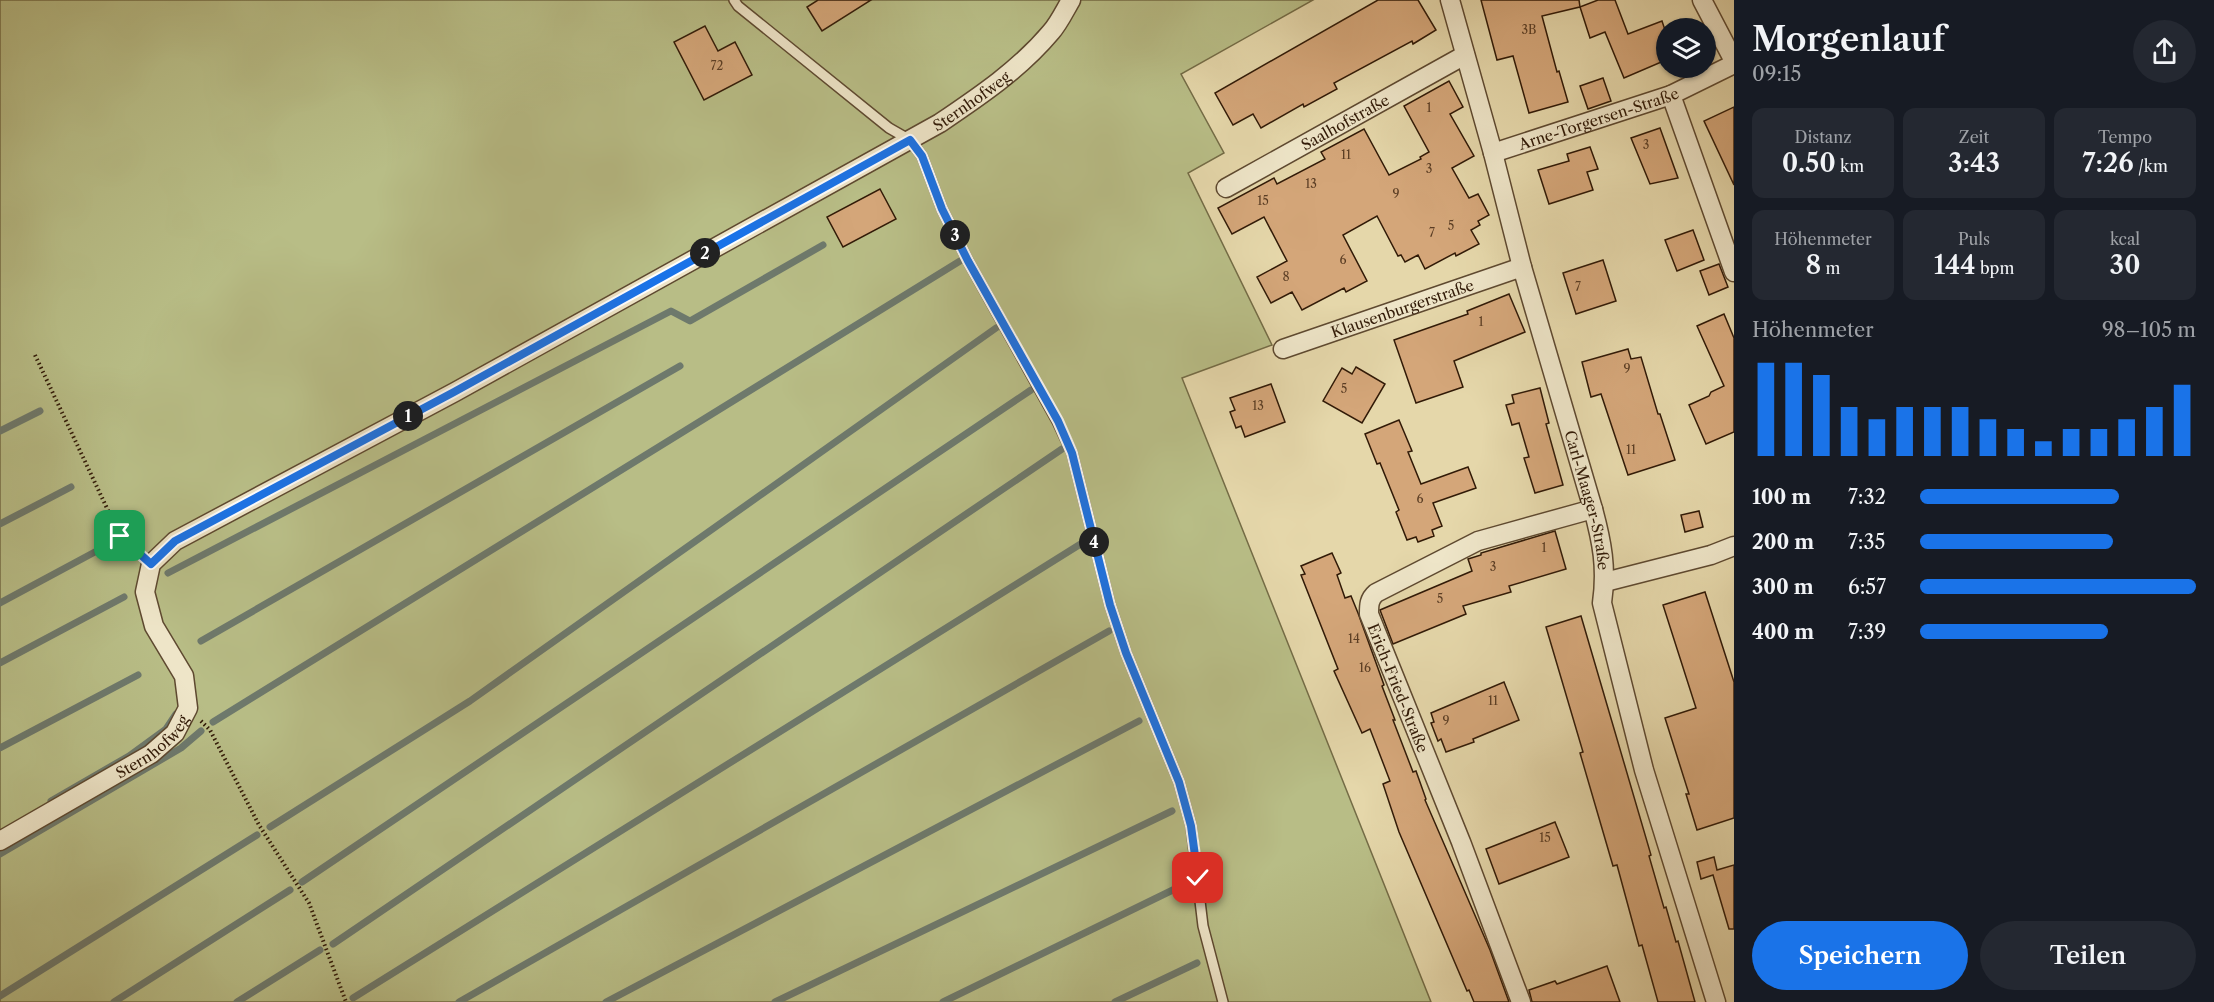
<!DOCTYPE html>
<html lang="de">
<meta charset="utf-8">
<style>
body{margin:0;font-family:"Libre Caslon Text",serif;background:#242831;color:#f1f3f6;height:100vh;display:flex;flex-direction:column;font-size:22px;white-space:nowrap}
*{box-sizing:border-box;margin:0}
p{font-size:20px;color:#9ea1a6}
.icon{flex:none;width:33px;height:33px;fill:none;stroke:currentColor;stroke-width:2;stroke-linecap:round;stroke-linejoin:round}
.map{position:relative;flex:1;overflow:hidden}
.side{display:flex;flex-direction:column;background:#171b24;width:480px}
.side>*{flex:none}
.controls{position:absolute;left:1656px;top:18px;display:grid;gap:12px}
.controls a{display:grid;place-items:center;width:60px;height:60px;border-radius:50%;background:#171b24;box-shadow:0 2px 4px #0004;font-size:30px}
.pin{position:absolute;display:grid;place-items:center;width:51px;height:51px;color:#fff;margin:-26px;border-radius:12px;box-shadow:0 3px 9px #0006}
.km{position:absolute;width:30px;height:30px;margin:-15px;border-radius:50%;background:#222;color:#fff;font-size:16px;line-height:30px;text-align:center}
.round{display:grid;place-items:center;flex:none;width:63px;height:63px;border-radius:32px;background:#242831}
.summary{display:flex;align-items:center;justify-content:space-between;height:102px;padding:0 18px}
h1{font-size:33px;font-weight:600;line-height:45px}
.metrics{display:grid;grid-template-columns:repeat(3,1fr);gap:9px;height:102px;padding:6px 18px}
.metrics div{display:grid;align-content:center;border-radius:12px;background:#242831;text-align:center}
.metrics b{font-size:26px;font-weight:600}
.metrics small{font-size:16px;font-weight:400}
.metrics p{font-size:16px}
.chart{height:168px;padding:12px 18px}
.chart p{display:flex;justify-content:space-between}
.chart svg{width:100%;height:108px;margin-top:6px;stroke:#1a73e8;stroke-width:6}
.action{display:flex;gap:12px;margin-top:auto;padding:12px 18px}
.action a{flex:1;height:69px;border-radius:36px;background:#1a73e8;color:#fff;font-size:24px;font-weight:600;line-height:69px;text-align:center}
.action a+a{background:#242831;color:#f1f3f6}
ul{padding:0 18px;list-style:none;font-size:20px}
li{display:grid;grid-template-columns:96px 72px 1fr;align-items:center;height:45px}
li i{height:15px;border-radius:8px;background:#1a73e8}
main{display:flex;flex:1;min-height:0}
.map>svg:first-child{display:block}
.green{fill:#b8bd86;stroke:#746c46;stroke-width:1.5}
.lines{fill:none;stroke-linecap:round;stroke-linejoin:round}
.stream{stroke:#6e796c;stroke-width:7}
.building{fill:#d4a679;stroke:#311a07;stroke-width:1.5}
.service-casing{stroke:#5e4930;stroke-width:12}
.minor-casing{stroke:#5e4930;stroke-width:21}
.path{stroke:#311a07;stroke-width:4;stroke-dasharray:1.5 3;stroke-linecap:butt}
.service{stroke:#eee5c8;stroke-width:9}
.minor{stroke:#eee5c8;stroke-width:18}
.route-casing{stroke:#fff;stroke-width:12}
.route{stroke:#1a73e8;stroke-width:8}
.labels{text-anchor:middle;dominant-baseline:central;stroke-width:4.5;stroke-linejoin:round;paint-order:stroke}
.number-label{font-size:12px;fill:#5a3d24}
.street-label{font-size:15px;fill:#311a07;stroke:#eee5c8}
</style>
<main>
<div class="map">
<svg width="1734" height="1002" viewBox="0 0 1734 1002">
<rect width="100%" height="100%" fill="#e5d7aa"/>
<filter id="stains"><feTurbulence type="fractalNoise" baseFrequency=".00333" numOctaves="4"/><feColorMatrix values="0 0 0 0 .2 0 0 0 0 .09 0 0 0 0 .02 0 0 0 .5 -.17"/></filter>
<radialGradient id="worn" r=".72"><stop offset=".6" stop-color="#630" stop-opacity="0"/><stop offset="1" stop-color="#630" stop-opacity=".3"/></radialGradient>
<!-- green -->
<polygon class="green" points="0,0 1313,0 1181,74 1224,153 1188,173 1272,345 1182,378 1431,1002 0,1002"/>
<g class="lines">
<!-- stream -->
<g class="stream">
<polyline points="0,431 40,411"/>
<polyline points="0,524 71,487"/>
<polyline points="168,573 671,311 690,321 823,245"/>
<polyline points="0,603 106,546"/>
<polyline points="201,641 680,366"/>
<polyline points="0,663 124,597"/>
<polyline points="213,722 960,261"/>
<polyline points="0,748 138,675"/>
<polyline points="51,801 129,756 166,729 176,714"/>
<polyline points="270,827 470,701 996,328"/>
<polyline points="0,854 181,748 201,731"/>
<polyline points="302,882 1031,390"/>
<polyline points="333,944 1062,449"/>
<polyline points="0,996 257,835"/>
<polyline points="353,998 1087,540"/>
<polyline points="114,1002 290,890"/>
<polyline points="237,1002 320,950"/>
<polyline points="459,1002 1109,631"/>
<polyline points="606,1002 1139,721"/>
<polyline points="775,1002 1172,811"/>
<polyline points="943,1002 1181,886"/>
<polyline points="1115,1002 1197,963"/>
</g>
</g>
<!-- building -->
<g class="building">
<polygon points="818,0 871,0 822,31 807,7"/>
<polygon points="1378,0 1418,0 1436,30 1413,44 1412,41 1334,83 1337,89 1304,107 1303,104 1261,128 1253,114 1233,125 1215,93"/>
<polygon points="1481,0 1579,0 1580,7 1598,0 1615,0 1628,34 1662,21 1666,33 1666,60 1624,78 1605,32 1590,38 1580,7 1542,16 1557,72 1559,71 1568,102 1529,113 1513,56 1497,60"/>
<polygon points="705,26 718,51 735,42 752,75 704,100 674,42"/>
<polygon points="1603,78 1611,101 1588,109 1580,86"/>
<polygon points="1449,81 1463,107 1450,114 1474,156 1452,168 1469,198 1478,194 1489,215 1478,221 1480,225 1471,230 1479,244 1456,256 1455,253 1425,269 1418,255 1405,262 1401,255 1398,256 1377,216 1343,235 1367,281 1346,292 1344,288 1302,310 1292,292 1271,303 1257,277 1287,261 1264,217 1232,234 1218,208 1274,178 1277,184 1325,159 1321,152 1364,129 1389,175 1421,159 1420,157 1429,152 1404,106"/>
<polygon points="1734,107 1734,185 1704,121"/>
<polygon points="1660,128 1678,178 1650,184 1631,138"/>
<polygon points="1590,147 1598,169 1587,172 1593,190 1549,204 1538,170 1569,161 1567,154"/>
<polygon points="880,189 896,219 843,247 827,217"/>
<polygon points="1693,230 1704,260 1677,271 1665,240"/>
<polygon points="1603,260 1616,301 1576,314 1563,273"/>
<polygon points="1719,264 1728,287 1709,295 1700,271"/>
<polygon points="1509,294 1525,332 1454,361 1463,387 1416,403 1394,340 1468,314 1467,311"/>
<polygon points="1724,314 1734,338 1734,432 1706,444 1689,405 1709,396 1711,392 1724,386 1697,326"/>
<polygon points="1628,349 1631,359 1641,357 1658,414 1660,414 1675,460 1628,475 1601,394 1591,397 1582,362"/>
<polygon points="1356,367 1385,384 1362,423 1323,401 1342,368 1352,374"/>
<polygon points="1271,384 1285,422 1245,437 1241,426 1236,428 1230,412 1235,410 1230,398"/>
<polygon points="1540,388 1549,423 1546,424 1563,485 1535,493 1524,458 1529,457 1519,423 1512,425 1506,405 1514,403 1512,395"/>
<polygon points="1399,420 1412,451 1408,452 1421,484 1468,467 1476,488 1433,503 1442,526 1432,530 1434,536 1418,542 1416,537 1407,540 1396,512 1399,510 1380,463 1377,464 1365,434"/>
<polygon points="1699,511 1703,527 1685,532 1681,515"/>
<polygon points="1555,531 1566,569 1509,586 1511,592 1463,606 1466,614 1393,644 1380,610 1472,571 1468,559 1481,555 1481,553"/>
<polygon points="1332,553 1341,573 1337,575 1345,598 1351,596 1358,613 1384,685 1382,686 1395,720 1393,720 1413,772 1416,771 1426,799 1425,800 1490,950 1509,1002 1474,1002 1469,990 1467,991 1399,832 1383,784 1390,781 1370,729 1362,733 1334,671 1338,669 1301,575 1305,574 1301,566"/>
<polygon points="1705,592 1734,682 1734,818 1697,830 1686,794 1689,794 1665,718 1696,708 1663,605"/>
<polygon points="1581,616 1651,855 1649,856 1664,908 1666,907 1676,942 1678,941 1695,1002 1658,1002 1642,945 1639,946 1617,865 1613,866 1580,753 1583,752 1546,627"/>
<polygon points="1504,682 1519,720 1473,739 1474,742 1446,752 1441,739 1438,741 1431,723 1434,722 1431,713"/>
<polygon points="1555,822 1569,857 1499,884 1486,849"/>
<polygon points="1714,857 1717,870 1734,865 1734,929 1729,929 1713,875 1701,879 1697,862"/>
<polygon points="1607,966 1620,1002 1532,1002 1529,990 1555,981 1557,984"/>
</g>
<g class="lines">
<defs>
<polyline id="service" points="734,0 738,6 889,128 910,140 922,156 942,209 968,261 1057,421 1072,453 1110,605 1126,653 1179,782 1191,826 1203,926 1223,1002"/>
<g id="minor">
<path id="s1" d="M1450 0 1493 153 1522 267 1593 509C1602 542 1607 568 1602 603L1644 770 1716 1002"/>
<polyline points="1702,0 1734,61"/>
<polyline points="1671,95 1734,272"/>
<path id="s2" d="M1493 153 1671 95 1734 64"/>
<path id="s3" d="M1226 188 1465 55"/>
<path id="s4" d="M1283 349 1522 267"/>
<polyline points="1605,582 1711,555 1734,546"/>
<path id="s5" d="M0 841 151 754 175 733 188 708 184 676 154 626 145 592 151 564 175 541 455 392 940 123C980 96 1020 69 1051 32 1059 23 1065 10 1071 0"/>
<path d="M1521 1002 1461 842 1369 614C1369 605 1369 599 1376 593L1478 541 1593 509"/>
</g>
</defs>
<!-- service casing -->
<use href="#service" class="service-casing"/>
<!-- minor casing -->
<use href="#minor" class="minor-casing"/>
<!-- path -->
<g class="path">
<polyline points="35,355 120,536 137,552"/>
<polyline points="201,721 210,730 259,825 309,903 346,1002"/>
</g>
<!-- service -->
<use href="#service" class="service"/>
<!-- minor -->
<use href="#minor" class="minor"/>
</g>
<g class="lines">
<defs>
<polyline id="route" points="120,536 151,564 175,541 454,392 910,140 922,156 942,209 968,261 1058,421 1072,453 1110,605 1126,653 1179,782 1191,826 1198,878"/>
</defs>
<!-- route casing -->
<use href="#route" class="route-casing"/>
<!-- route -->
<use href="#route" class="route"/>
</g>
<g class="labels">
<!-- number labels -->
<g class="number-label">
<text x="1529" y="29">3B</text>
<text x="717" y="65">72</text>
<text x="1429" y="107">1</text>
<text x="1646" y="144">3</text>
<text x="1346" y="154">11</text>
<text x="1429" y="168">3</text>
<text x="1311" y="183">13</text>
<text x="1396" y="193">9</text>
<text x="1263" y="200">15</text>
<text x="1451" y="225">5</text>
<text x="1432" y="232">7</text>
<text x="1343" y="259">6</text>
<text x="1286" y="276">8</text>
<text x="1578" y="286">7</text>
<text x="1481" y="321">1</text>
<text x="1627" y="368">9</text>
<text x="1344" y="388">5</text>
<text x="1258" y="405">13</text>
<text x="1631" y="449">11</text>
<text x="1420" y="498">6</text>
<text x="1544" y="547">1</text>
<text x="1493" y="566">3</text>
<text x="1440" y="598">5</text>
<text x="1354" y="638">14</text>
<text x="1365" y="667">16</text>
<text x="1493" y="700">11</text>
<text x="1446" y="720">9</text>
<text x="1545" y="837">15</text>
</g>
<!-- street labels -->
<g class="street-label">
<text stroke="none"><textPath href="#s5" startOffset="1332">Sternhofweg</textPath></text>
<text stroke="none"><textPath href="#s2" startOffset="111">Arne-Torgersen-Straße</textPath></text>
<text stroke="none"><textPath href="#s3" startOffset="136">Saalhofstraße</textPath></text>
<text stroke="none"><textPath href="#s4" startOffset="126">Klausenburgerstraße</textPath></text>
<text stroke="none"><textPath href="#s1" startOffset="519">Carl-Maager-Straße</textPath></text>
<text transform="translate(1398 688) rotate(68)">Erich-Fried-Straße</text>
<text stroke="none"><textPath href="#s5" startOffset="180">Sternhofweg</textPath></text>
</g>
</g>
<rect width="100%" height="100%" filter="url(#stains)"/>
<rect width="100%" height="100%" fill="url(#worn)"/>
</svg>
<div class="controls">
<a><svg class="icon" aria-label="layers" viewBox="0 0 24 24"><path d="M12 4l9 5-9 5-9-5zM3 14l9 5 9-5"/></svg></a>
</div>
<div class="pin" style="left:120px;top:536px;background:#1e9e55"><svg class="icon" aria-label="arrive" viewBox="0 0 24 24"><path d="M6 21V4h12l-3 4 3 4H6"/></svg></div>
<div class="pin" style="left:1198px;top:878px;background:#d93025"><svg class="icon" aria-label="check" viewBox="0 0 24 24"><path d="M5 12l5 5 9-10"/></svg></div>
<b class="km" style="left:408px;top:416px">1</b>
<b class="km" style="left:705px;top:253px">2</b>
<b class="km" style="left:955px;top:235px">3</b>
<b class="km" style="left:1094px;top:542px">4</b>
</div>
<section class="side">
<div class="summary"><div><h1>Morgenlauf</h1><p>09:15</p></div><a class="round"><svg class="icon" aria-label="share" viewBox="0 0 24 24"><path d="M12 15V3M7 8l5-5 5 5M5 13v7h14v-7"/></svg></a></div>
<div class="metrics">
<div><p>Distanz</p><b>0.50<small> km</small></b></div>
<div><p>Zeit</p><b>3:43</b></div>
<div><p>Tempo</p><b>7:26<small> /km</small></b></div>
</div>
<div class="metrics">
<div><p>Höhenmeter</p><b>8<small> m</small></b></div>
<div><p>Puls</p><b>144<small> bpm</small></b></div>
<div><p>kcal</p><b>30</b></div>
</div>
<div class="chart"><p><span>Höhenmeter</span>98–105 m</p>
<svg viewBox="0 0 160 44" preserveAspectRatio="none"><path d="M5 44V6M15 44V6M25 44V11M35 44V24M45 44V29M55 44V24M65 44V24M75 44V24M85 44V29M95 44V33M105 44V38M115 44V33M125 44V33M135 44V29M145 44V24M155 44V15"/></svg>
</div>
<ul>
<li><b>100 m</b>7:32<i style="width:72%"></i></li>
<li><b>200 m</b>7:35<i style="width:70%"></i></li>
<li><b>300 m</b>6:57<i style="width:100%"></i></li>
<li><b>400 m</b>7:39<i style="width:68%"></i></li>
</ul>
<div class="action"><a>Speichern</a><a>Teilen</a></div>
</section>
</main>
